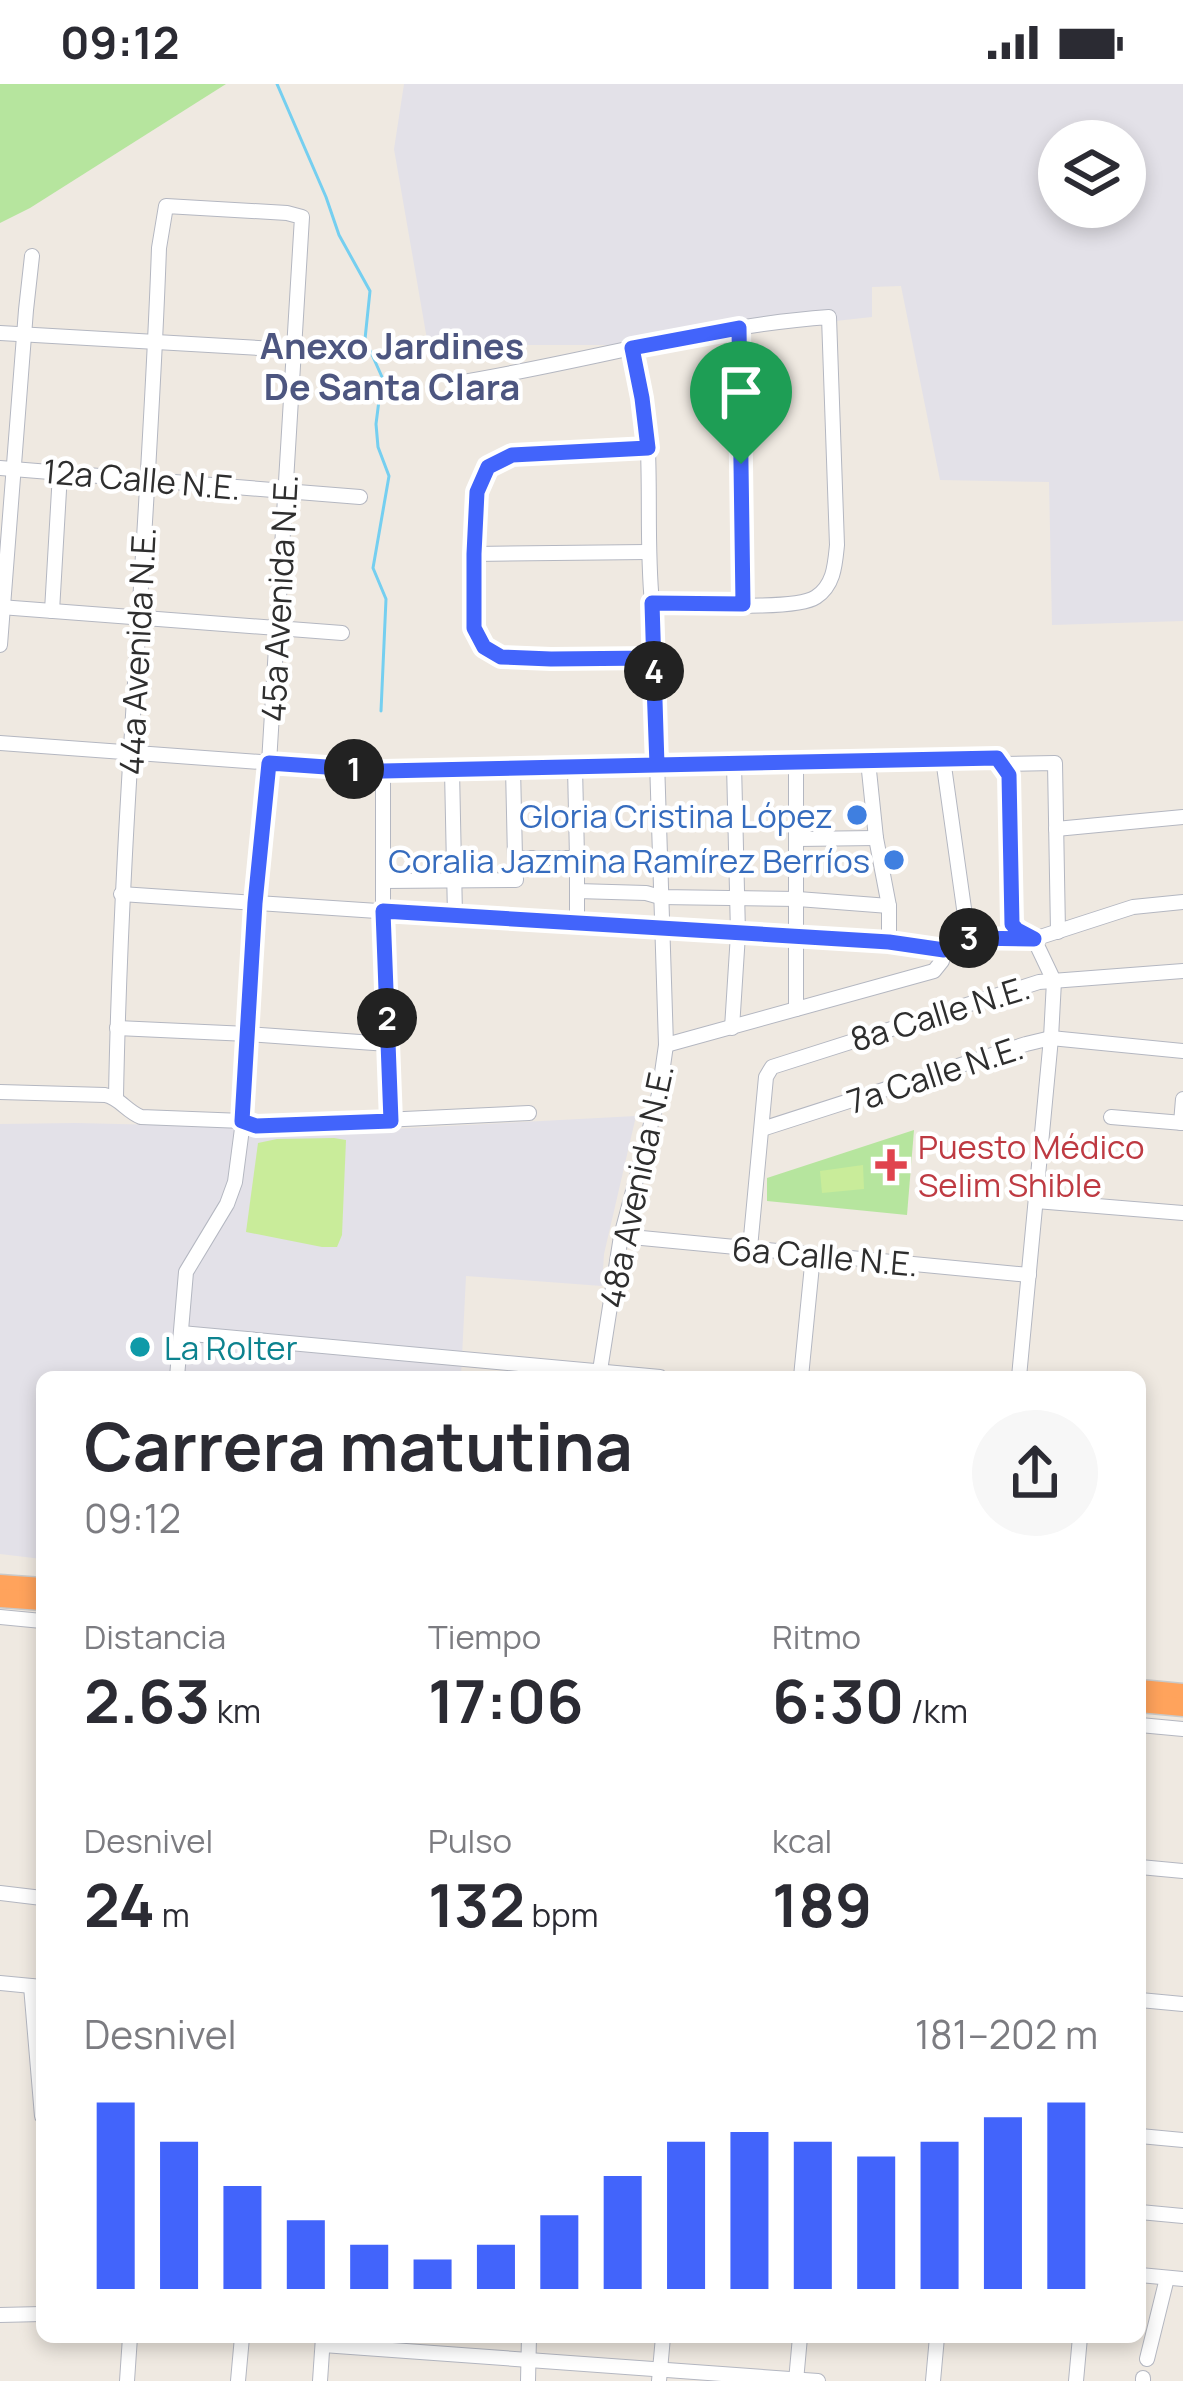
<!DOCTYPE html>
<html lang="es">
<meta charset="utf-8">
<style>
body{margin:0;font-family:Manrope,sans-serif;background:#f7f7f7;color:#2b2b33;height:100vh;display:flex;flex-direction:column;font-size:45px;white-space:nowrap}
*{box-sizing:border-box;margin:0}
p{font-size:39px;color:#7c7c81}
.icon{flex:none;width:66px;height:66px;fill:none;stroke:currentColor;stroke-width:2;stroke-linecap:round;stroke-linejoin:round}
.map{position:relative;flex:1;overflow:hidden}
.drawer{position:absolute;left:36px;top:1287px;width:1110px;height:972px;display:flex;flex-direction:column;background:#fff;border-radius:18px;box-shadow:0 6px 18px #0003}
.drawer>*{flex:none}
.buttons{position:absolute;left:1038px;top:36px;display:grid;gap:24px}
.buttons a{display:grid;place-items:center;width:108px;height:108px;border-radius:50%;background:#fff;box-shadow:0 6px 18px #0003;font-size:60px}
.pin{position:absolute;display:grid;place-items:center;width:102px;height:102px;color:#fff;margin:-123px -51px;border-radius:50% 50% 50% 0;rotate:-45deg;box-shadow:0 0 12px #0007}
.pin .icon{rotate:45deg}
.km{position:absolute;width:60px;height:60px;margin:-30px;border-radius:50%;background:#222;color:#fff;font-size:33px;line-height:60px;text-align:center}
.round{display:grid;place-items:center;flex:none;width:126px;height:126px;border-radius:63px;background:#f7f7f7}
.overview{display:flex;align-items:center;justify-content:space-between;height:204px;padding:0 48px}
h1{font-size:66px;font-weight:700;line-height:90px}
.metrics{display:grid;grid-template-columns:repeat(3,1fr);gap:18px;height:204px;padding:12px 48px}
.metrics div{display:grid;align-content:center}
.metrics b{font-size:60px;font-weight:700}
.metrics small{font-size:33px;font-weight:400}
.metrics p{font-size:33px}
.chart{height:336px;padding:24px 48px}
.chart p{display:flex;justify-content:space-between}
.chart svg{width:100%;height:216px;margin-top:12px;stroke:#4264fb;stroke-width:6}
.status{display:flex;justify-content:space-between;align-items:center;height:84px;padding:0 60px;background:#fff;direction:ltr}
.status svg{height:33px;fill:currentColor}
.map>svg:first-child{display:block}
.industrial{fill:#e3e1e8;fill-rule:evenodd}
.green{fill:#b6e59e}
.pitch{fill:#c9ec9a}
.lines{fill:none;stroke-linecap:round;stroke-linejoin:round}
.stream{stroke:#75cff0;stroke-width:3}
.minor-casing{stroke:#b4b7c1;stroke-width:16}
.highway-casing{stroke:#c9c9c9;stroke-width:21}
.minor{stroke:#fff;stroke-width:14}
.highway{stroke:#ffa35c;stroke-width:18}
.route-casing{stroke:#fff;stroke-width:24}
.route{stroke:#4264fb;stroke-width:15}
.shop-dot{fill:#3f7fe0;stroke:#fff;stroke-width:4.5}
.health-dot{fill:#e0444e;stroke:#fff;stroke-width:4.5}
.culture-dot{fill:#0f9aa8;stroke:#fff;stroke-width:4.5}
.labels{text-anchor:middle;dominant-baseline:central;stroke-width:9;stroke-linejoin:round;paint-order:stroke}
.street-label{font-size:33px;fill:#2e2e2e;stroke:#fff}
.shop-label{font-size:33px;fill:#366cbe;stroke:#fff;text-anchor:end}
.health-label{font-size:33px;fill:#be3a42;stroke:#fff;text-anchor:start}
.culture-label{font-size:33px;fill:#0d838f;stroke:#fff;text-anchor:start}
.neighbourhood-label{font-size:36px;font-weight:bold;fill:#4d5680;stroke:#fff}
</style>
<div class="status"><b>09:12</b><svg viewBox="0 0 49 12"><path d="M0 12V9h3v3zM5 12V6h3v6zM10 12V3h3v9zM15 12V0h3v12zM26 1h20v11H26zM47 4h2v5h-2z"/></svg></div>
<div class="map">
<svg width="1183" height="2297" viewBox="0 0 1183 2297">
<rect width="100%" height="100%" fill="#efe9e1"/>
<!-- industrial -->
<g class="industrial">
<path d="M404 0H1183V537L1052 541 1049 398 940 396 901 202 872 203V233L616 261H428L394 65ZM1059 57H1125V123H1059Z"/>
<polygon points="636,1032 604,1170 602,1202 466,1192 461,1293 42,1293 42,1475 0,1470 0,1040 76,1039 372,1046"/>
</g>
<!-- green -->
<g class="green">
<polygon points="0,0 226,0 30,124 0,139"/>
<polygon points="914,1046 907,1131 767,1117 767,1094"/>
</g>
<!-- pitch -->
<g class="pitch">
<polygon points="334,1054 346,1056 342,1151 337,1163 322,1163 246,1148 258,1059 277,1055"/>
<polygon points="863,1081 864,1105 822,1109 820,1087"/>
</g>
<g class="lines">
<!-- stream -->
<polyline class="stream" points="277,0 326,113 339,151 370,207 365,255 382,293 376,340 378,363 389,392 373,484 386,515 381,627"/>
<defs>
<g id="minor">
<polyline points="739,244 743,520"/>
<polyline points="0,249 293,266"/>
<path d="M456 299C581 279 703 242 829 233L837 461C835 481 834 501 816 513 794 528 685 519 652 519"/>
<polyline points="648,365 512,371 488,383 477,408 474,544 484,563 501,573 551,576 653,574"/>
<polyline points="0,384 360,413"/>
<polyline points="474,470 647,468"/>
<polyline points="0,523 342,549"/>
<polyline points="52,527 60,389"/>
<polyline points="0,561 26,226 32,172"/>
<polyline points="0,659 383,687 997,674 1003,680 1055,679 1058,848"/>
<polyline points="943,675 968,853"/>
<polyline points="868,677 876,754 889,822 889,858"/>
<polyline points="796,678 796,925"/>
<polyline points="1003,680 1009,691 1012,840 1017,846 1030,853"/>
<polyline points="575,683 577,774"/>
<polyline points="513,684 515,774"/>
<polyline points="452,686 455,832"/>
<polyline points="383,687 383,827 391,1037"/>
<polyline points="1056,745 1183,733"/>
<polyline points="797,755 876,754"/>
<polyline points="383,797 516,796 515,774 577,774 577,807 646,809 660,813 798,815 889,822"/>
<polyline points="121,810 662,846 889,858 944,867 968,853 1034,855 1133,823 1183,818"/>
<polyline points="577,840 577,807"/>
<polyline points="117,944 248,950 388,960"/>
<polyline points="732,944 738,850 734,680"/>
<polyline points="666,961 934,887 942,877 944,867"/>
<path d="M0 1008 105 1011C120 1014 126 1027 141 1033L243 1037 256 1042 529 1029"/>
<path d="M116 1013C121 730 149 447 159 164L166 122 287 129 302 133 269 679 255 819 243 1037 235 1098 227 1120 186 1188 177 1293"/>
<polyline points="1111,1033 1183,1039"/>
<polyline points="1181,1039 1183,1015"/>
<polyline points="762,1045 1026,960 1051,954 1183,967"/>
<polyline points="1036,1117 1183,1129"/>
<polyline points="621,1152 1029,1191"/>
<polyline points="750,1164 766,993 772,983 1039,898 1183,887"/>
<polyline points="181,1249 660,1293"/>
<path d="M599 1293 621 1152 659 1010 666 961 652 519C647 468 650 418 648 367 646 332 639 298 631 264"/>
<polyline points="801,1293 813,1171"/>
<polyline points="1019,1293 1051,954 1054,897 1034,855"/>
<polyline points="0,1533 42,1537"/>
<polyline points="1140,1641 1183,1645"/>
<polyline points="1140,1783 1183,1787"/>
<polyline points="0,1809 42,1814"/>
<polyline points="0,1899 42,1903"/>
<polyline points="31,1902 42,2032"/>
<polyline points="1140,1916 1183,1920"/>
<polyline points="1140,2052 1183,2056"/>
<polyline points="1140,2128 1183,2132"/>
<polyline points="1140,2191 1183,2195"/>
<polyline points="0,2231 42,2230"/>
<polyline points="323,2261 818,2297"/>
<polyline points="1147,2275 1167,2194"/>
<polyline points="127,2297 130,2253"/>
<polyline points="238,2297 242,2253"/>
<polyline points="320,2297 323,2253"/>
<polyline points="528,2297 529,2253"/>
<polyline points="659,2297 663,2253"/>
<polyline points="796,2297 800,2253"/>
<polyline points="933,2297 937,2253"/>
<polyline points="1076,2297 1080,2253"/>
<polyline points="1143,2297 1143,2294"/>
</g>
<g id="highway">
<polyline points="0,1500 42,1503"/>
<polyline points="0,1514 42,1517"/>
<polyline points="1140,1605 1183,1609"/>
<polyline points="1140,1619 1183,1623"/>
</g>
</defs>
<!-- minor casing -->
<use href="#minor" class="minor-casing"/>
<!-- highway casing -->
<use href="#highway" class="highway-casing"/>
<!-- minor -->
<use href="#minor" class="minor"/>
<!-- highway -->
<use href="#highway" class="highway"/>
</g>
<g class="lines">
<defs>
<polyline id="route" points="741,380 743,520 652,519 657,681 383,687 269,679 255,819 242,1037 256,1042 391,1037 383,827 889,858 944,866 968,854 1034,855 1017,846 1012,840 1009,691 997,674 657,681 653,574 551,575 501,573 484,563 474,544 474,470 477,408 488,383 512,371 648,364 642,314 632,264 739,244 741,380"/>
</defs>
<!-- route casing -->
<use href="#route" class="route-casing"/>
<!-- route -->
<use href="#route" class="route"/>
</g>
<!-- markers -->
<g class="shop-dot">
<circle cx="857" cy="731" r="12"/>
<circle cx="894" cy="776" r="12"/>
</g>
<path class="health-dot" d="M885 1063h12v12h12v12h-12v12h-12v-12h-12v-12h12z"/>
<circle class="culture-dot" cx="140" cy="1263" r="12"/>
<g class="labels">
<!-- street labels -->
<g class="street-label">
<text transform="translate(142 395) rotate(5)">12a Calle N.E.</text>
<text transform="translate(279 514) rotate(-87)">45a Avenida N.E.</text>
<text transform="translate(137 567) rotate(-87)">44a Avenida N.E.</text>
<text transform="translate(940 929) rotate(-17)">8a Calle N.E.</text>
<text transform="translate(935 990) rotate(-18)">7a Calle N.E.</text>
<text transform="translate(636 1102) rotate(-78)">48a Avenida N.E.</text>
<text transform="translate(825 1172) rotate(5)">6a Calle N.E.</text>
</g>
<!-- shop labels -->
<g class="shop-label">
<text x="833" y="731">Gloria Cristina López</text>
<text x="870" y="776">Coralia Jazmina Ramírez Berríos</text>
</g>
<!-- health labels -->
<g class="health-label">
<text x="918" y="1062">Puesto Médico<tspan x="918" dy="38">Selim Shible</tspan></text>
</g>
<!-- culture labels -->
<g class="culture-label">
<text x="164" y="1263">La Rolter</text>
</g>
<!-- neighbourhood labels -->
<g class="neighbourhood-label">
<text x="392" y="261">Anexo Jardines<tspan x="392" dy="41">De Santa Clara</tspan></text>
</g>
</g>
</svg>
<div class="buttons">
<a><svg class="icon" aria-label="layers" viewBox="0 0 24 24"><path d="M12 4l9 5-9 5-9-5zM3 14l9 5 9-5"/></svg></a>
</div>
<div class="pin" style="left:741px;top:380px;background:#1e9e55"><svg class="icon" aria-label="arrive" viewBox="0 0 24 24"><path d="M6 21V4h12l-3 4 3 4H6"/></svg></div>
<b class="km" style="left:354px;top:685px">1</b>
<b class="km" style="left:387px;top:934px">2</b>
<b class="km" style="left:969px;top:854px">3</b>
<b class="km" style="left:654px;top:587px">4</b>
<section class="drawer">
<div class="overview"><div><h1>Carrera matutina</h1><p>09:12</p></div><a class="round"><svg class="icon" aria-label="share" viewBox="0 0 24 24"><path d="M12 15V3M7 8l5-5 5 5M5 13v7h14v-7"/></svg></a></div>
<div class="metrics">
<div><p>Distancia</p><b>2.63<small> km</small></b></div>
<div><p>Tiempo</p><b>17:06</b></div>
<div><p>Ritmo</p><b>6:30<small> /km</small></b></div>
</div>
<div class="metrics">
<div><p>Desnivel</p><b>24<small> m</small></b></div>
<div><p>Pulso</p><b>132<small> bpm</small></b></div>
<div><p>kcal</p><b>189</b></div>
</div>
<div class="chart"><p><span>Desnivel</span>181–202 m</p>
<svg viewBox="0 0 160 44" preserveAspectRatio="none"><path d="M5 44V6M15 44V14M25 44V23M35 44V30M45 44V35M55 44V38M65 44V35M75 44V29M85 44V21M95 44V14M105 44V12M115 44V14M125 44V17M135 44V14M145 44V9M155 44V6"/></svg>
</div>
</section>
</div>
